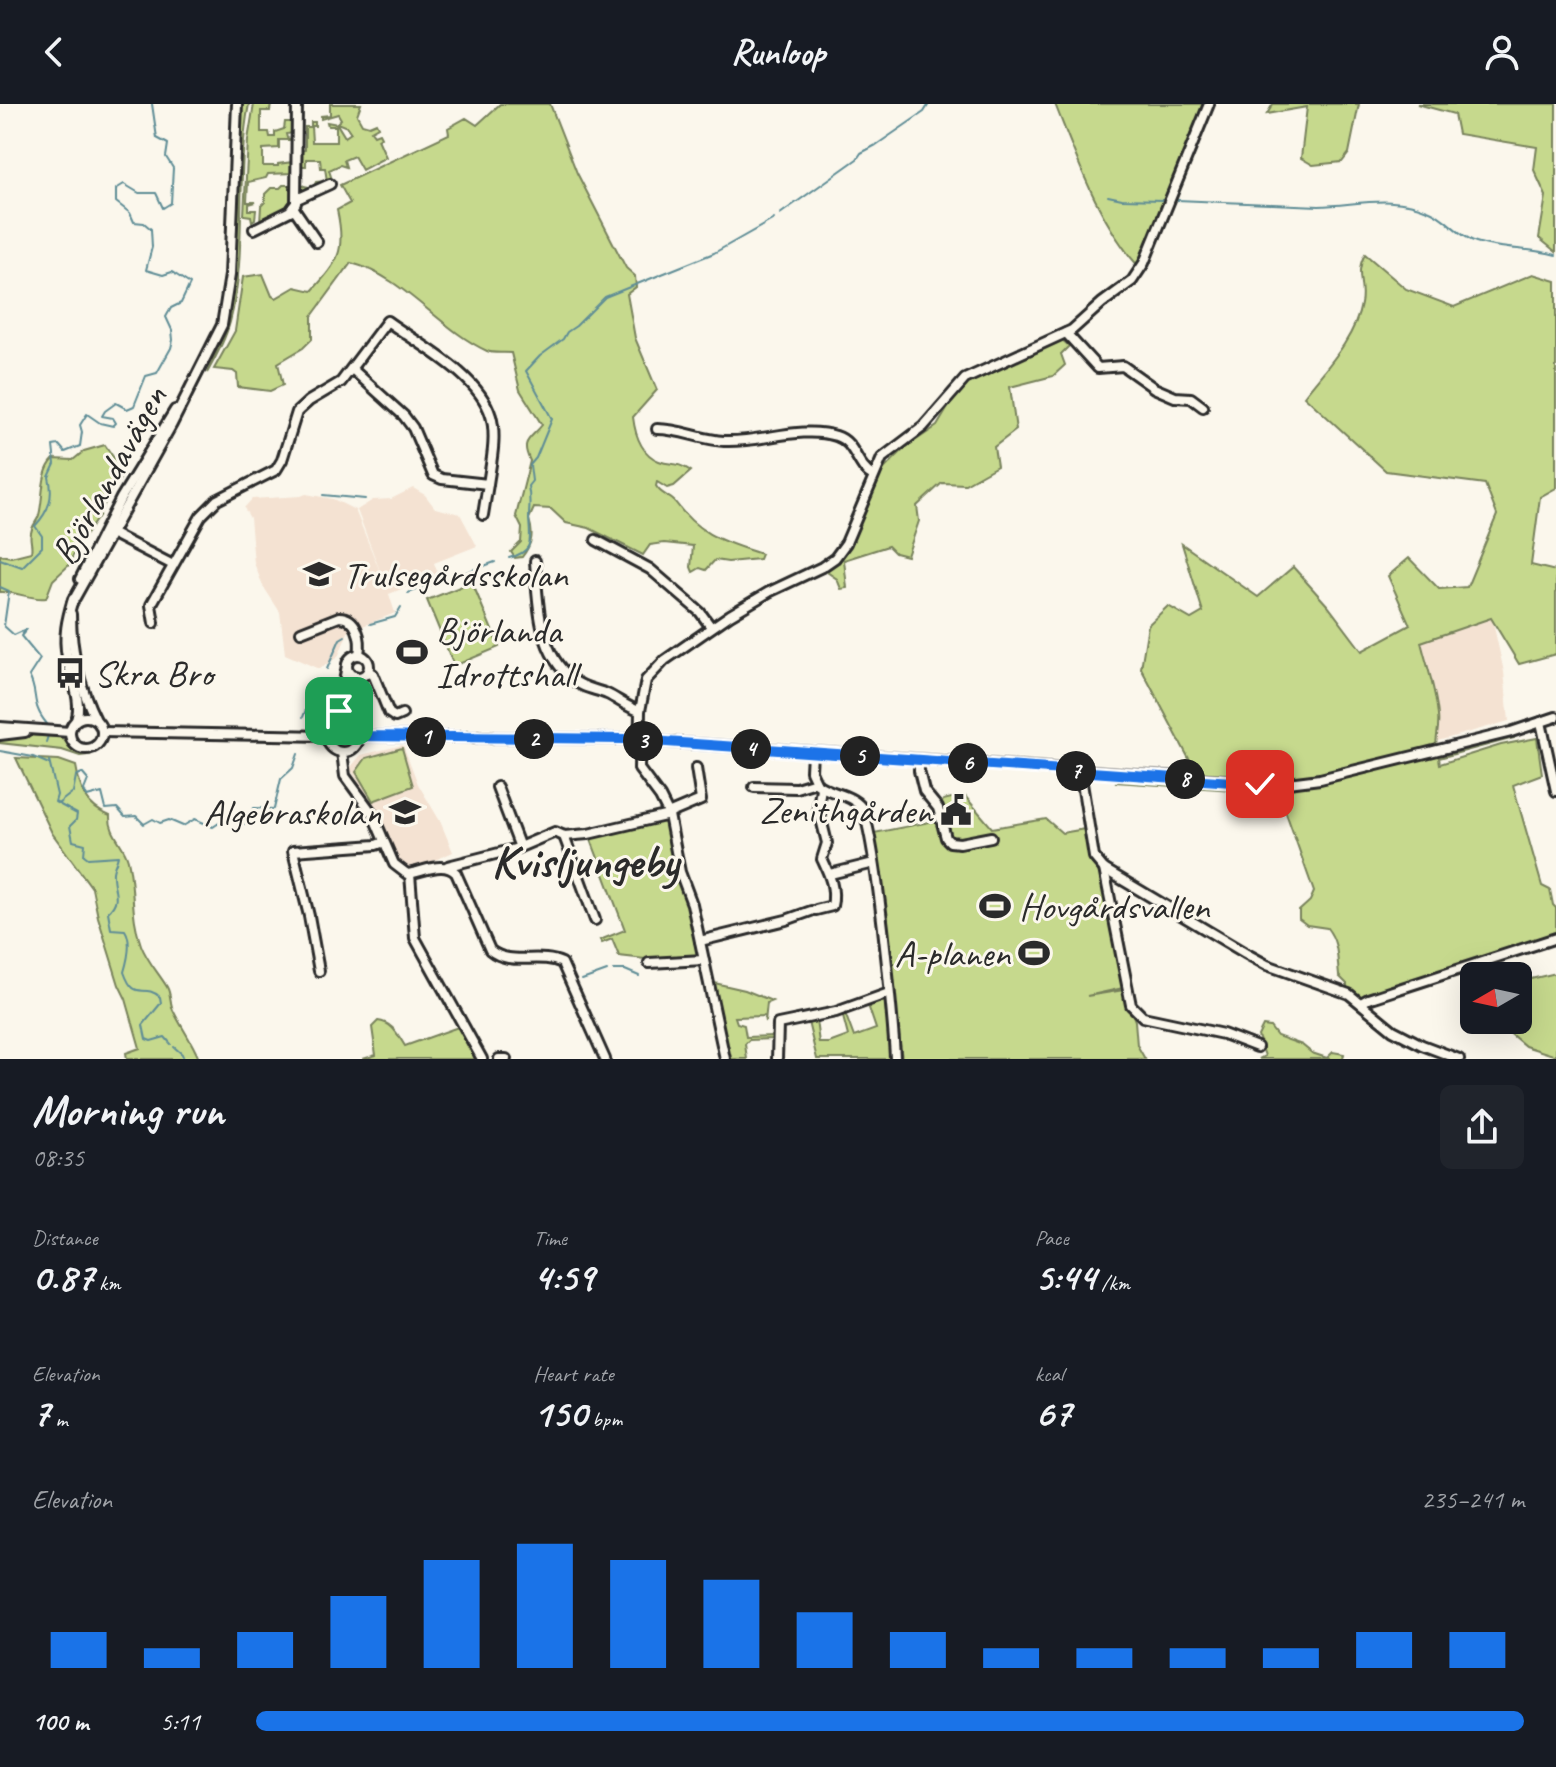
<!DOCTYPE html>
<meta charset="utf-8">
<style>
body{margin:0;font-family:Caveat,sans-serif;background:#20242c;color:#f1f3f6;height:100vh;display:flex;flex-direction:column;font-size:30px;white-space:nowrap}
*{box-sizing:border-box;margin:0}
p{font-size:26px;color:#9ea1a6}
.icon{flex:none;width:44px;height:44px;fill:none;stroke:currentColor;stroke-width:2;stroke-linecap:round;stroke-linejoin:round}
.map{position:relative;height:955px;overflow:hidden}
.side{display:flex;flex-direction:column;background:#171b24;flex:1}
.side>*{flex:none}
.needle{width:52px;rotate:261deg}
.fabs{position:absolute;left:1460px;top:858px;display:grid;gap:16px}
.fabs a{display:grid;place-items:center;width:72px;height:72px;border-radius:12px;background:#171b24;box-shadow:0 8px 32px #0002;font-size:40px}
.pin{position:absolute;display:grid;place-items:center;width:68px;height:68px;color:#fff;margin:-34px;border-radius:16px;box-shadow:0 4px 12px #0006}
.km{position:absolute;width:40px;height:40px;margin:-20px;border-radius:50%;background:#222;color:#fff;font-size:22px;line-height:40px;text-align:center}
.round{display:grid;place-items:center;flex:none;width:84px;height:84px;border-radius:12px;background:#20242c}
.summary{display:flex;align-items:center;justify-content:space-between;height:136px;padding:0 32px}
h1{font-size:44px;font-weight:800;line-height:60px}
.stats{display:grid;grid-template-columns:repeat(3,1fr);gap:12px;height:136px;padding:8px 32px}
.stats div{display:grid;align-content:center}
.stats b{font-size:40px;font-weight:800}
.stats small{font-size:22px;font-weight:400}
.stats p{font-size:22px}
.chart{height:224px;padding:16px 32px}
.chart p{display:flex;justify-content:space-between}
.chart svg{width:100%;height:144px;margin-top:8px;stroke:#1a73e8;stroke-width:6}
ul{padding:0 32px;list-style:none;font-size:26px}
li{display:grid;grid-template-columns:128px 96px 1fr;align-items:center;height:60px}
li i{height:20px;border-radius:10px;background:#1a73e8}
header{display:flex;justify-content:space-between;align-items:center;height:104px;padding:0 32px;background:#171b24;font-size:36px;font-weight:800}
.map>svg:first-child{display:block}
.built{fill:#f4e2d2}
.green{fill:#c6d98d;stroke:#78825c;stroke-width:2}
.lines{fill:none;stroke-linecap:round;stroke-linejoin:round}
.stream{stroke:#5f8d96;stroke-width:2}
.minor-casing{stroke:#2b2b2b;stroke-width:14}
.minor{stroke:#fbf7ec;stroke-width:8}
.route-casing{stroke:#fff;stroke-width:16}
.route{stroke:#1a73e8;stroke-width:10}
.labels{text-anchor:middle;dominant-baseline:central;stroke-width:6;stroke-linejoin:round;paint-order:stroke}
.street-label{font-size:38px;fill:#2b2b2b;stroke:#fbf7ec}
.poi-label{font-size:38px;fill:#2b2b2b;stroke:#fbf7ec;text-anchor:start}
.district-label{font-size:46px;font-weight:bold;fill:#2b2b2b;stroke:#fbf7ec}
</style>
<header><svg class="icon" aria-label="back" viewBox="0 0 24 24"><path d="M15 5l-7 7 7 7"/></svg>Runloop<svg class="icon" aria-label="person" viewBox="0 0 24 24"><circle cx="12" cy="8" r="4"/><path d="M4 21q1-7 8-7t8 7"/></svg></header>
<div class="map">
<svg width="1556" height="955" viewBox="0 0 1556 955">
<rect width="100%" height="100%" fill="#fbf7ec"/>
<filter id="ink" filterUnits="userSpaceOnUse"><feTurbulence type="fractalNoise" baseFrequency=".0125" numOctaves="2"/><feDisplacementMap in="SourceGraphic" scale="16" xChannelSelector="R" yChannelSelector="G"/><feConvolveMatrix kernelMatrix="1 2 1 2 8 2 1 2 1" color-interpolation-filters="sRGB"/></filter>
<g filter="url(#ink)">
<!-- built -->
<g class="built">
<polygon points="413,384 425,391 435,404 460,410 477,442 434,459 438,470 389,490 395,509 348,528 338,553 319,565 285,550 280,508 263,482 254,459 250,414 244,404 252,395 301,392 306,390 333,395 355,406 383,475 357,406 373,396 391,395"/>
<polygon points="1492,514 1504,568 1509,617 1434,638 1439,622 1437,603 1421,537"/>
<polygon points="403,641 418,680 440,717 453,748 415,765 406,765 397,758 380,717 350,664 361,651"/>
</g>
<!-- green -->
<g class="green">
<path d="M240 0H249C235 71 248 151 230 218 225 236 216 253 207 269L224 229 233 184Z"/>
<polygon points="254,0 275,0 271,0 270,7 261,7 261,28 269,28 270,33 275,33 275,28 284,25 285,18 293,18 294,29 286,30 287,34 294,36 279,36 279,44 263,45 263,62 278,62 278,60 293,58 293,69 268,70 266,74 248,78 247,98 256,98 249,100 249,106 256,106 255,115 252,117 251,112 244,111 248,36"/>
<polygon points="330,0 361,0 357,11 362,20 369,22 376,19 378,23 371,27 374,31 379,29 381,33 378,35 386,53 362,66 354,52 344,56 346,63 340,61 329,66 332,76 307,91 300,89 300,81 313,84 316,78 327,77 325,64 321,64 320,55 306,55 306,62 300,62 300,47 305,46 305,23 311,23 311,18 315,18 315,22 311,22 312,38 336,38 336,22 328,22 327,18 337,20 345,33 351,29 347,23 337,19 341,15 338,10 321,15 321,12 330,11"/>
<path d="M500 0H550L577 69 626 164 635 172 636 183 627 190 635 234 657 286 633 313C635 330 641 350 659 357 672 362 676 357 691 367L674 382 667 384 657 378 656 382C661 391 669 391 675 398 700 432 723 437 761 450L759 455 728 458 715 456 706 466 700 464 693 468 691 463 693 442 664 439 650 441 643 451 589 424 566 419 551 405 534 404 529 415C534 431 532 440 522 453L515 454 511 448 521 438 522 424 516 412 530 357C520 336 530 336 542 321L520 286 511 249C504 248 493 250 487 247 439 225 403 172 351 159L312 212V235L303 244 278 259 283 281 270 287 238 283 237 270 233 267 214 265 235 227 243 173 263 170 272 192 276 194 295 183 312 187C339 157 346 147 337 106L350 99 340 81 449 30 448 24 466 14 477 21Z"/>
<path d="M1055 0H1203L1139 163C1099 119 1077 55 1055 0Z"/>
<polygon points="1273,0 1359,0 1349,49 1342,58 1313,61 1301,54 1307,3 1267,10"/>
<polygon points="1417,0 1556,0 1556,148 1539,134 1546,92 1534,66 1537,43 1458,30 1454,10"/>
<polygon points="283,81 294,81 292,102 260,119 261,102 265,98 265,90 271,84 280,84"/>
<path d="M1365 150 1406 185 1454 203 1533 170 1556 177V384L1540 393 1531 461 1556 467V550L1519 560 1491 514 1421 538C1427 562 1436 587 1438 612 1440 626 1434 635 1437 649L1514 632V634L1439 654 1440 660 1501 641 1537 634 1542 670 1513 681 1542 782 1550 786 1553 801 1556 804V832L1362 893 1347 884V880L1339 872C1337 855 1339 839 1327 824L1307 821 1299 815V807L1310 797 1314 788 1279 689 1115 678 1130 675 1278 683 1276 672 1197 670 1141 564 1148 521 1168 502 1191 515 1203 508 1182 440 1258 493 1293 463 1328 502 1362 547 1410 521 1388 472 1409 454 1439 485 1467 483 1497 411 1485 380 1386 367 1304 292C1325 265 1355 235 1361 200 1365 180 1354 170 1365 150Z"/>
<polygon points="1060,234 1069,242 1061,250 1065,261 1053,272 1010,283 1016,326 994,343 997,362 965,380 942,379 917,402 919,417 907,452 895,449 888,442 844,456 847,484 841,485 837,475 824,466 846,449 877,372 906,343 937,322 955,292 970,277"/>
<path d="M105 341 120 363V375L110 387 99 412 77 443 68 462 53 476 46 494C30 496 16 487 0 488V451L11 453 31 448C33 440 29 436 31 429 32 421 37 418 39 411 44 393 40 369 54 355L73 356 84 347Z"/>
<polygon points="472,478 499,543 454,562 427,496"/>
<polygon points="27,631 60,633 76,646 88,651 80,652 62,646 0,639 0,635"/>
<polygon points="402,644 413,682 373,697 356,668 366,654"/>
<path d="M16 654 59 656 76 662C80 686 86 703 110 712 109 730 124 740 128 756 135 785 130 811 141 841 147 857 158 868 167 883 171 890 170 899 173 906 181 923 192 937 199 955H127L126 949 140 944 126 895 119 881 98 813 92 784 52 729Z"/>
<polygon points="964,691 992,724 1046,715 1062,729 1085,725 1092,760 1101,769 1123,884 1087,892 1124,886 1135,917 1137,941 1145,955 902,955 874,729 935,717 943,696"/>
<polygon points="655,717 667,719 699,843 696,853 663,857 619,852 612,835 602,839 600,836 625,826 590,733"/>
<polygon points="1556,869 1556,952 1525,942 1494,916 1518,916 1518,878"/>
<polygon points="710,878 745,886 772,897 767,899 765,918 764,912 735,913 737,919 744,921 746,933 772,932 772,935 749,936 745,940 747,955 727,955"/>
<polygon points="878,896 885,898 891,955 817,955 808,918 816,916 819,939 829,939 848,932 842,909 845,909 854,933 876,925 868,901"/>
<path d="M378 917C392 918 398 931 405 942L461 922 477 955H363L376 951 372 923Z"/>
<polygon points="1263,922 1270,923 1277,932 1302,941 1312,949 1327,954 1333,948 1344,950 1343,955 1259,955 1265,952 1258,932"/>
</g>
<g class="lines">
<!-- stream -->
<g class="stream">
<polyline points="1108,92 1122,95 1163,96"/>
<path d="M1177 96 1319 102C1358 101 1392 90 1430 107 1447 114 1458 132 1476 138 1501 146 1530 144 1556 151"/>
<polyline points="780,110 857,55 861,49 876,41 924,8 929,0"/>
<polyline points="323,391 365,395"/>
<path d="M509 454C535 447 530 437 529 414 529 402 531 396 528 382L532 377 530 361 536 354 552 315 526 267 540 252 563 235 567 228 576 222 605 193 714 149 774 115"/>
<path d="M0 455 22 463 42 443V432L35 422C49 407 54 393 49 373L55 360 53 342 59 341 65 348 80 342 82 328 80 321 87 310 100 319 113 322 116 319 113 314 102 312 105 307 116 299 127 305 134 302 146 272 157 269 171 244 173 236 172 226 166 213 171 204 181 199 190 180 172 168 163 171 146 166 152 143 151 125 144 119 134 118 130 109 116 98V85L124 80 139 89H156L163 104 171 99 173 64 166 53 168 40 157 34 152 0"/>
<path d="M0 483 9 487 4 522 14 531 27 525 21 532 40 555 29 572C39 590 30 600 47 620"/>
<polyline points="408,489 495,458"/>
<polyline points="370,520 395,513 401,503"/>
<polyline points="327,565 340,535 345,532"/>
<polyline points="303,613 307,603 305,592 310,586"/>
<polyline points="46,638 48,632"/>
<polyline points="0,647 33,653 49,660"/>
<path d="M49 657 57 691 55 698 77 710 76 716 70 722 73 737 85 740 84 751 88 754 118 752C117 758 112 765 113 771 113 787 122 795 108 808L111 825 125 826C132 837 128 855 124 868 135 899 143 878 160 893L161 899 143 921 146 935 151 937 165 933 171 940"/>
<polyline points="59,699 73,688 76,672 82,669 88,676 84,686 87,693 102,689 106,705 117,704 125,713 136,712 144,720 153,715 160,719 169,716 183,722 195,715 213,723 225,715 244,720 249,716 254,704 274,705 281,675 293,664 298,650"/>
<polyline points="613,866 625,866 639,872"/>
<polyline points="582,876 607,867"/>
<polyline points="174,943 182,950 184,955"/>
</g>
<defs>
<g id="minor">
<polyline points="297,95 330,80"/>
<polyline points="293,103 317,138"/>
<polyline points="254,125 290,107 296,99 297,0"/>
<polyline points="1066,229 1098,264 1123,262 1154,284 1175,293 1191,294 1203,303"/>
<path d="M657 325C681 325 701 336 724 337 760 339 801 321 836 332 856 338 856 363 873 372"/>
<polyline points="483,411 488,380"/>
<polyline points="107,427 173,461"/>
<polyline points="596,436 650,465 700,508 711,523"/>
<path d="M535 457C538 498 537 547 572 575 582 584 595 585 607 590 618 595 628 604 640 607"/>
<polyline points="80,475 121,394 175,306"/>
<path d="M73 495C67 515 63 532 67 553 70 573 83 596 76 616"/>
<polyline points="72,499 172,320 222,221 230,171 237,0"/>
<path d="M71 510C71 546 80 584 96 616"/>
<path d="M154 519 151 501 201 412 217 396 276 366 282 356 297 308 309 297 341 278 387 217C420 241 479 271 491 312 497 333 491 359 488 380L442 375 433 371 413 324 404 312 352 265"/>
<path d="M301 528 339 513C357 513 362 535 359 550"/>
<circle cx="358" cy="562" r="11"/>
<polyline points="368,567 373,570 389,609 395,613 402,610"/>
<circle cx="86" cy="629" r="16"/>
<circle cx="343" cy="632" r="16"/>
<polyline points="337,617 347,561"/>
<polyline points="349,617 346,588 355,572"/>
<polyline points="1541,618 1556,687"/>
<polyline points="0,623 70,628"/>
<polyline points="102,628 327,632"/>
<polyline points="0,631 25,628"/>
<polyline points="359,632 624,635 1280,680 1320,675 1511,628 1556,613"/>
<path d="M342 648 345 672 372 709 394 760 407 770C423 768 444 756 456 769L490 846C510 863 539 848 562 859L605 955"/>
<path d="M812 648 811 667 817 680C830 690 851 690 861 703 875 721 894 922 895 955"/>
<polyline points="919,656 919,667 924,687 938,704 946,734 950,738 960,739 991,733"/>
<polyline points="1080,667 1094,753 1104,765 1245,849 1267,861 1349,890 1393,926 1422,941 1459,955"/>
<polyline points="497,683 519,741"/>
<polyline points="754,683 796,684 816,678"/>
<polyline points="668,710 701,696 696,664"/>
<polyline points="564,732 595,816"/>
<polyline points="448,762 515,745 555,728 564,732 588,730 669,711"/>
<polyline points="1104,765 1131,901 1143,913 1223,930 1257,943"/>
<polyline points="410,770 415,834 482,955"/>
<polyline points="830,770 874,759"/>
<path d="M816 806 832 802C836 784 829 770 822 755L827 739 818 703 821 684"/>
<polyline points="700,837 786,816 811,807"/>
<polyline points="649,859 704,856"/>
<polyline points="319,867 309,812 293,747 376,741 384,738"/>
<polyline points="1361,899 1368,895 1556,834"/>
<polyline points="499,955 506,955"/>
<polyline points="725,955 692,800 680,768 669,711 660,693 639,665 640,607 646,576 665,556 730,511 769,488 822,463 835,454 846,439 882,354 923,323 965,275 1072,226 1102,199 1132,177 1144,159 1209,0"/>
<polyline points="777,955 778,920 836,908 889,889"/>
</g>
</defs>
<!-- minor casing -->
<use href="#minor" class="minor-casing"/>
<!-- minor -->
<use href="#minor" class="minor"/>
</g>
</g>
<g class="lines" filter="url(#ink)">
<defs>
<polyline id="route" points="339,607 337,617 345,616 354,619 359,632 624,635 1260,680"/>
</defs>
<!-- route casing -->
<use href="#route" class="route-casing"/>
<!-- route -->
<use href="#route" class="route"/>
</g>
<!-- icons -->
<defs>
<symbol id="school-bare" viewBox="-9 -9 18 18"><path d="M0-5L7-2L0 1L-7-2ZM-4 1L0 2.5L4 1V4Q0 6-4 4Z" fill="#2b2b2b" stroke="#fbf7ec" stroke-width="2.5" paint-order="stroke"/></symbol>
<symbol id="stadium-bare" viewBox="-9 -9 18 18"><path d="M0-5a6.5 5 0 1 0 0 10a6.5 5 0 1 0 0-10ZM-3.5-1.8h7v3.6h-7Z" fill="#2b2b2b" stroke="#fbf7ec" stroke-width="2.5" paint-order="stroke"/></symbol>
<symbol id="bus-bare" viewBox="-9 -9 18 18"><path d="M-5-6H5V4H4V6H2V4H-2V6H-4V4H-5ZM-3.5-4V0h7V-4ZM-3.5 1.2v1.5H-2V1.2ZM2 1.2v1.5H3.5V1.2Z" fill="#2b2b2b" stroke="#fbf7ec" stroke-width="2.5" paint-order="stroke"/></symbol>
<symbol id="civic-bare" viewBox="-9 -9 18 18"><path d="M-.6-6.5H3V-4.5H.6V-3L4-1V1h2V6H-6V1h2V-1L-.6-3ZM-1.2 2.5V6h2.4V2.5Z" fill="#2b2b2b" stroke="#fbf7ec" stroke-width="2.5" paint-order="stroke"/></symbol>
</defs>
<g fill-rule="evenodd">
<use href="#school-bare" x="297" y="448" width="44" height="44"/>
<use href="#stadium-bare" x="390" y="526" width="44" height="44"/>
<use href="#bus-bare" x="48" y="547" width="44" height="44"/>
<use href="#civic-bare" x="934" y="684" width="44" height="44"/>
<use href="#school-bare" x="383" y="686" width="44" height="44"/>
<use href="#stadium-bare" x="973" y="780" width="44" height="44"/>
<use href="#stadium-bare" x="1012" y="827" width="44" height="44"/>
</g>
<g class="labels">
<!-- street labels -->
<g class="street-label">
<text transform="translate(109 371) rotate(-61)">Björlandavägen</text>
</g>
<!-- poi labels -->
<g class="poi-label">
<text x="343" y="470">Trulsegårdsskolan</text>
<text x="436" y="526">Björlanda<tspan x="436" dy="44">Idrottshall</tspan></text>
<text x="94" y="569">Skra Bro</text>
<text x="932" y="706" text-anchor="end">Zenithgården</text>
<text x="381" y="708" text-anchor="end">Algebraskolan</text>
<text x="1019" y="802">Hovgårdsvallen</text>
<text x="1010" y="849" text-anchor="end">A-planen</text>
</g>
<!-- district labels -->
<g class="district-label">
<text x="585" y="758">Kvisljungeby</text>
</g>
</g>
</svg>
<div class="fabs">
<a><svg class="needle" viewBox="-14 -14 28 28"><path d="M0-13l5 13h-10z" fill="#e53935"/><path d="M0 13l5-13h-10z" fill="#9ea1a6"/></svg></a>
</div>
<div class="pin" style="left:339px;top:607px;background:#1e9e55"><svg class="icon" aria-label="arrive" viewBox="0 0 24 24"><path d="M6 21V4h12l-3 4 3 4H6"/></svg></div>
<div class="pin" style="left:1260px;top:680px;background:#d93025"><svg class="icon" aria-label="check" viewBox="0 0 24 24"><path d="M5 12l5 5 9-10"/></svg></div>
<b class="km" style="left:426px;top:633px">1</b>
<b class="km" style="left:534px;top:635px">2</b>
<b class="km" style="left:643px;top:637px">3</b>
<b class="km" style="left:751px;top:645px">4</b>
<b class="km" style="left:860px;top:652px">5</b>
<b class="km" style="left:968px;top:659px">6</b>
<b class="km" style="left:1076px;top:667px">7</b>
<b class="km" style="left:1185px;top:675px">8</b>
</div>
<section class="side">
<div class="summary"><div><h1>Morning run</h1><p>08:35</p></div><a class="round"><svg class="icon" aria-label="share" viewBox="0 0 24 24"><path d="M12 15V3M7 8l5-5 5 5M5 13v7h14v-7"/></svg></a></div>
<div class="stats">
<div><p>Distance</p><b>0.87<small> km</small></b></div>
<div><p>Time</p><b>4:59</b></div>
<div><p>Pace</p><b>5:44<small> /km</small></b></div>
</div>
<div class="stats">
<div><p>Elevation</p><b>7<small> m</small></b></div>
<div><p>Heart rate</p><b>150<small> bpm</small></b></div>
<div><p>kcal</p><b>67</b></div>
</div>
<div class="chart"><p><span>Elevation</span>235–241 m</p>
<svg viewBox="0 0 160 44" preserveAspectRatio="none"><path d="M5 44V33M15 44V38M25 44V33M35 44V22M45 44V11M55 44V6M65 44V11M75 44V17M85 44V27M95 44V33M105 44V38M115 44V38M125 44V38M135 44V38M145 44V33M155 44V33"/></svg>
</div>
<ul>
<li><b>100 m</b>5:11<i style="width:100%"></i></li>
</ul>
</section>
